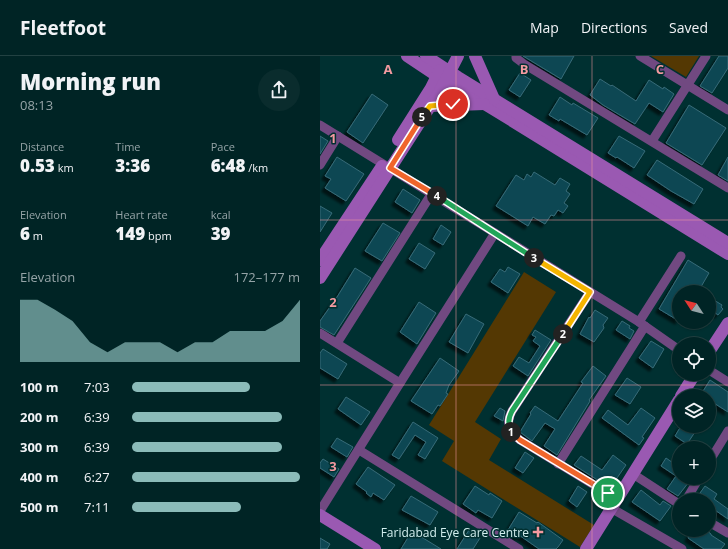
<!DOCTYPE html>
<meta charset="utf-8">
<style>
body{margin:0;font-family:"Open Sans",sans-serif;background:#0a2c2d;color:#f1f3f6;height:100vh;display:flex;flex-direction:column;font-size:15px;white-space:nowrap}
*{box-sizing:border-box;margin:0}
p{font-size:13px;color:#95a4a7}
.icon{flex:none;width:22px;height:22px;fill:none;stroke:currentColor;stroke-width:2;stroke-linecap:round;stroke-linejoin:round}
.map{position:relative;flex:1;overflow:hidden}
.details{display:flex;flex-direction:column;background:#002425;width:320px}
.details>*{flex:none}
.needle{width:26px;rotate:306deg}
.fabs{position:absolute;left:352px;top:229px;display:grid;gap:8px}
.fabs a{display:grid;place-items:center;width:44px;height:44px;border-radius:50%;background:#002425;box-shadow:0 1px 3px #0004,0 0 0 1px #224142;font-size:20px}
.pin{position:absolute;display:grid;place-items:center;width:34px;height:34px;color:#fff;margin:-17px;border:2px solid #fff;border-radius:50%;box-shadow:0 1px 4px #0007}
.km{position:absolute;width:20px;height:20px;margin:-10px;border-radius:50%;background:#222;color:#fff;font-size:11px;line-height:20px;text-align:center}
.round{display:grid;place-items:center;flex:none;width:42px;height:42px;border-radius:21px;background:#0a2c2d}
.headline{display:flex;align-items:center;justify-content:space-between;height:68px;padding:0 20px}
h1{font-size:22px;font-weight:800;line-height:30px}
.figures{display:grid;grid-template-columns:repeat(3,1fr);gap:6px;height:68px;padding:4px 20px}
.figures div{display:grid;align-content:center}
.figures b{font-size:17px;font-weight:800}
.figures small{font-size:11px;font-weight:400}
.figures p{font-size:11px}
.chart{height:112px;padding:8px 20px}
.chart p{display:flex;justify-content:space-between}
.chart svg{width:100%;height:72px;margin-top:4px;fill:#8bbbb9;opacity:.7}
ul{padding:0 20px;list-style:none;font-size:13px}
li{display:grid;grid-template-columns:64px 48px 1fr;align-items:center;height:30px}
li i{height:10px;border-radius:5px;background:#8bbbb9}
header{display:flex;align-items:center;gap:24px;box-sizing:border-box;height:56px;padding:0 20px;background:#002425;border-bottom:1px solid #224142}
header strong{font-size:19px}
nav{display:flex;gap:22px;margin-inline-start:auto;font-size:14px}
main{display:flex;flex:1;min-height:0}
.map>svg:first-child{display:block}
.green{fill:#543803}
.building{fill:#0e4753;stroke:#376b78;filter:url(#shadow)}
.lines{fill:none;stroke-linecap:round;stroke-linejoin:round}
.street{stroke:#714981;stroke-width:9}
.secondary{stroke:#9a59b2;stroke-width:12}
.split-1-casing{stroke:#fff;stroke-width:8}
.split-2-casing{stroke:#fff;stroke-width:8}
.split-3-casing{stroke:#fff;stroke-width:8}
.split-4-casing{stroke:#fff;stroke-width:8}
.split-5-casing{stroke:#fff;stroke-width:8}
.split-6-casing{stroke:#fff;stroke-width:8}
.split-1{stroke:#f0652b;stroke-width:5}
.split-2{stroke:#22a559;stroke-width:5}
.split-3{stroke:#f5b400;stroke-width:5}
.split-4{stroke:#22a559;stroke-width:5}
.split-5{stroke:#f0652b;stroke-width:5}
.split-6{stroke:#f5b400;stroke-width:5}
.grid{fill:none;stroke:#f49aa0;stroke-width:1;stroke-opacity:0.55}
.poi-dot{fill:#f49aa0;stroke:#003031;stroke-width:1.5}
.labels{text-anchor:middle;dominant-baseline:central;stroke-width:3;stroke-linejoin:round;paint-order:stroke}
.poi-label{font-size:12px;fill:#d2eeee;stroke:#003031;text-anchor:end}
.grid-label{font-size:13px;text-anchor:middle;font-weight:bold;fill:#f49aa0;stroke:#003031;stroke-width:3;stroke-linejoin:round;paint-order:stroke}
</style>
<header>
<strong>Fleetfoot</strong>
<nav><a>Map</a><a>Directions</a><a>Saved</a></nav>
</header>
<main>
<section class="details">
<div class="headline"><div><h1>Morning run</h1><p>08:13</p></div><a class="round"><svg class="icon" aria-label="share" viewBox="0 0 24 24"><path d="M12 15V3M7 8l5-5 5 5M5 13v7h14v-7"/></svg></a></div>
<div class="figures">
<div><p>Distance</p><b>0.53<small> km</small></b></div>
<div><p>Time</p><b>3:36</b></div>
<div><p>Pace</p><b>6:48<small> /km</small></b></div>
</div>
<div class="figures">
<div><p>Elevation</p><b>6<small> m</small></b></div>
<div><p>Heart rate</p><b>149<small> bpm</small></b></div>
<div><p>kcal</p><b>39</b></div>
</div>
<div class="chart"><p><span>Elevation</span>172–177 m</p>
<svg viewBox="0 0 160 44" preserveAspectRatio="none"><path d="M0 44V6L10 6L20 12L30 19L40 32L50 38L60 32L70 32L80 32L90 38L100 32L110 32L120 25L130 25L140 25L150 19L160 6V44z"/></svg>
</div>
<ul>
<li><b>100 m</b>7:03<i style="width:70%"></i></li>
<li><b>200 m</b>6:39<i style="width:89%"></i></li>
<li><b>300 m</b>6:39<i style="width:89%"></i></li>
<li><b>400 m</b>6:27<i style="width:100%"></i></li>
<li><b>500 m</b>7:11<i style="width:65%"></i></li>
</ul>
</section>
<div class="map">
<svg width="408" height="493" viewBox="0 0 408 493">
<defs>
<filter id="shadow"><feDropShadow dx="-3.5" dy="3.5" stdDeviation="1" flood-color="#0009"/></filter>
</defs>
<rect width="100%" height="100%" fill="#003031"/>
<!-- green -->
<g class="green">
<polygon points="331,0 379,0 366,21"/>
<polygon points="204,216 236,236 155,366 181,383 169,404 274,469 260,491 122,405 134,385 109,369"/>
</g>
<!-- building -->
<g class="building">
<polygon points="203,0 254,0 241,23"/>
<polygon points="399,0 408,0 408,12 392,37 380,30"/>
<polygon points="200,17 211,24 200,41 189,34"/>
<polygon points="280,23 291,30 292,29 316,45 329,24 343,33 344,31 354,38 343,56 329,47 315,68 283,49 270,39"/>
<polygon points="52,38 68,49 43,87 27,76"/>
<polygon points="240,41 252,49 253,47 278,62 267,79 240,63 239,65 229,59"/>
<polygon points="369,49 406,72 382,109 346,87"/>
<polygon points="0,80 8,85 0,98"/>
<polygon points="299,80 325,95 314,112 297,101 296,102 288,97"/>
<polygon points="17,101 44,118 26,145 5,132 11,123 5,120"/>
<polygon points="408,101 408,125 398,119"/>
<polygon points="337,104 383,133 374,148 351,135 327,119"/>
<polygon points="214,116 235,129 240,122 250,128 246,135 250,138 244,147 248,150 243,157 238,154 234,160 231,159 225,168 213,161 208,170 176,150 196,119 204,124 207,118 211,121"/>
<polygon points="83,133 100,144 92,157 75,146"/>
<polygon points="0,150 12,157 0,176"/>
<polygon points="63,167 80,177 62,205 45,195"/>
<polygon points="121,169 131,176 123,189 113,183"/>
<polygon points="99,187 115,197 105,213 89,203"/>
<polygon points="368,204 389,217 378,236 359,236 359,265 339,253"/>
<polygon points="188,211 200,218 188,237 171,226 180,213 185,216"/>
<polygon points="35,212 51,222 14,279 0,271 0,265 17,241"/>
<polygon points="389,241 402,249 401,251 403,253 398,259 389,252"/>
<polygon points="99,246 116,257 97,288 80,276"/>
<polygon points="275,254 288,262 283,269 284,272 274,286 260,278 269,261 270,262"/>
<polygon points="146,258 164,268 148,297 129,286"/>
<polygon points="302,265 310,270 309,272 314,275 310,283 296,274"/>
<polygon points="215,274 231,284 208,320 193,310 199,301 209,307 220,290 213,285 216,281 212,279"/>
<polygon points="331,285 344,293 333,312 319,302"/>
<polygon points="3,293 27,308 18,323 0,312 0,297"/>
<polygon points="120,302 139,315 129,329 126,337 128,338 120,350 118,349 112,358 91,345"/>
<polygon points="273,310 286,320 269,344 270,345 237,399 224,390 235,373 225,367 212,385 200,376 211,358 210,357 215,350 238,365 263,327 261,326"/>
<polygon points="307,322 321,331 310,348 295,339"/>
<polygon points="390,324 408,336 408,356 389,344 389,340 380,340"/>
<polygon points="26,341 50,356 41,369 18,353"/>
<polygon points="180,352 185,355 183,365 174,360"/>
<polygon points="321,352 335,362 322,381 324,382 319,389 282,362 288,354 308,369"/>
<polygon points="93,366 118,382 105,403 98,399 106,386 95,379 79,403 72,399"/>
<polygon points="361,370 379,370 367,388 355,380"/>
<polygon points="17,382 33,391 27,401 11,391"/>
<polygon points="205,396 214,402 203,417 195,412"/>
<polygon points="293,399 306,409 290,432 254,409 261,400 282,414"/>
<polygon points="346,402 359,411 359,422 372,422 358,440 347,433 356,420 341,410"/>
<polygon points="3,403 19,413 14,421 0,412 0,407"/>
<polygon points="48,411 75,429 64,444 53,437 51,441 46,437 47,436 36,428"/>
<polygon points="155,430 169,439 170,437 182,445 172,462 158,454 156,457 143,448"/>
<polygon points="258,430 267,436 257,451 249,445"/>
<polygon points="385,430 397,438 394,443 408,453 408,463 389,450 389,443 380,437"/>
<polygon points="321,434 340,449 343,445 351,450 340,465 312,446"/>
<polygon points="91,440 118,456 110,469 82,454"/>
<polygon points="199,456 217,467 218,466 243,484 238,491 236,493 219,493 199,479 198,481 188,474"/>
<polygon points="149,474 160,482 153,493 137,493"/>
<polygon points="373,474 386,474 391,478 391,479 405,488 401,493 384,493 368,482"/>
<polygon points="92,475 103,482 121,493 81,493"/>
<polygon points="0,482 10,488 7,493 0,493"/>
</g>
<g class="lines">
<!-- street -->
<g class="street">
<polyline points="196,0 196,2 204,8 408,132"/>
<polyline points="320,0 408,54"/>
<polyline points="0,69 319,266 359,294"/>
<polyline points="332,85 386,0"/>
<polyline points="0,109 18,80"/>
<path d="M270 236 192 355C185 369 189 375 200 384L297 443"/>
<polyline points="319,266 361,200"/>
<polyline points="0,277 80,327"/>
<polyline points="17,287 112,137"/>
<polyline points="389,314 408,326"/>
<polyline points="39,394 199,493"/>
<polyline points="389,406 408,375"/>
<polyline points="238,408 325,270"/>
<polyline points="313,418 359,448"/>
<polyline points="366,444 379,422"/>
<polyline points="291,452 362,493"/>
<polyline points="0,455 80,327 175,177"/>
<polyline points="389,466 408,477"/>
</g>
<!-- secondary -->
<g class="secondary">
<polyline points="87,0 117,20 168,50 408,198"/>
<polyline points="106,0 138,21 408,187"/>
<polyline points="155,0 174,43"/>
<polyline points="110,50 164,48"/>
<polyline points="78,84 111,32 120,14"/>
<polyline points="0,204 62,110"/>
<polyline points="0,222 120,35 138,0"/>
<polyline points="389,296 408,267"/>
<polyline points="361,340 375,318"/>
<polyline points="0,459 55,493"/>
<polyline points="266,493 359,344"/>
</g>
</g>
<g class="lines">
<defs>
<polyline id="split-1" points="191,376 200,384 288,437"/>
<path id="split-2" d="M191 376C188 367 188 363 192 355L243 278"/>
<polyline id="split-3" points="214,202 270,236 243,278"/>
<polyline id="split-4" points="117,140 214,202"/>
<polyline id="split-5" points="102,61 70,112 117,140"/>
<polyline id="split-6" points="102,61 110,50 133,48"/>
</defs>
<!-- split-1 casing -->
<use href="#split-1" class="split-1-casing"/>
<!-- split-2 casing -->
<use href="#split-2" class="split-2-casing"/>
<!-- split-3 casing -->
<use href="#split-3" class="split-3-casing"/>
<!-- split-4 casing -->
<use href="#split-4" class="split-4-casing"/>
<!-- split-5 casing -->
<use href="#split-5" class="split-5-casing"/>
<!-- split-6 casing -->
<use href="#split-6" class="split-6-casing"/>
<!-- split-1 -->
<use href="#split-1" class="split-1"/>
<!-- split-2 -->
<use href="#split-2" class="split-2"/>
<!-- split-3 -->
<use href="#split-3" class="split-3"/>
<!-- split-4 -->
<use href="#split-4" class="split-4"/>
<!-- split-5 -->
<use href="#split-5" class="split-5"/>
<!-- split-6 -->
<use href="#split-6" class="split-6"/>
</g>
<!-- grid -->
<path class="grid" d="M136 0V493M272 0V493M0 164H408M0 329H408"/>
<!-- markers -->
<path class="poi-dot" d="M216 470h4v4h4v4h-4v4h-4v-4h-4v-4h4z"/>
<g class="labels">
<!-- poi labels -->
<g class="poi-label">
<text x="209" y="476">Faridabad Eye Care Centre</text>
</g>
</g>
<g class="grid-label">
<text x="68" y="18">A</text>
<text x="204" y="18">B</text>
<text x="340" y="18">C</text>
<text x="13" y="87">1</text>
<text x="13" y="251">2</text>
<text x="13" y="415">3</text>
</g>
</svg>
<div class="fabs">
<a><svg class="needle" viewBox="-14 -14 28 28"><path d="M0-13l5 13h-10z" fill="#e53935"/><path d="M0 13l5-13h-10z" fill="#95a4a7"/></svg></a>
<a><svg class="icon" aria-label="locate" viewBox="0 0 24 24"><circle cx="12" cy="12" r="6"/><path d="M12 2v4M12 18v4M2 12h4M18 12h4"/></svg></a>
<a><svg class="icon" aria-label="layers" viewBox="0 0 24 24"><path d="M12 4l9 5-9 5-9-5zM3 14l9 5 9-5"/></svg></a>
<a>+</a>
<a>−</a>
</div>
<div class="pin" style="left:288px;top:437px;background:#1e9e55"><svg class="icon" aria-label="arrive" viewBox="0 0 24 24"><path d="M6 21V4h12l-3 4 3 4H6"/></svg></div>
<div class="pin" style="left:133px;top:48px;background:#d93025"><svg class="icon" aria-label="check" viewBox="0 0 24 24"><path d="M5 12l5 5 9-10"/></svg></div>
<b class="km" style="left:191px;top:376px">1</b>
<b class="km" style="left:243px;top:278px">2</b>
<b class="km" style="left:214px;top:202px">3</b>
<b class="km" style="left:117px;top:140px">4</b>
<b class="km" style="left:102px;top:61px">5</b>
</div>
</main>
